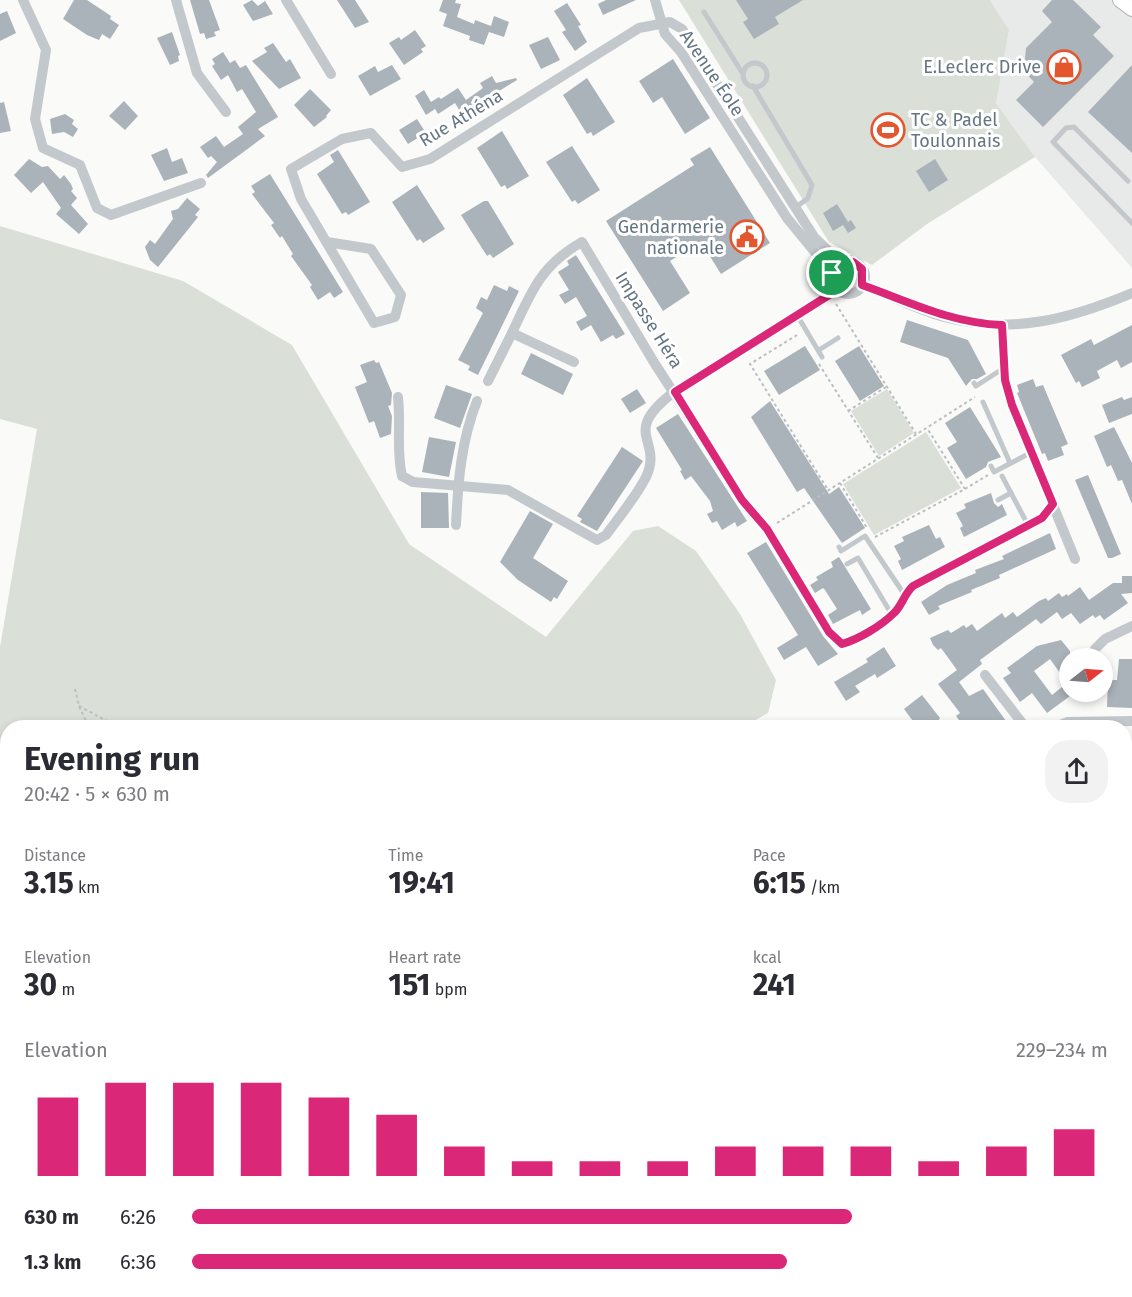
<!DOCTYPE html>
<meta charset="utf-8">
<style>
body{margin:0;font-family:"Fira Sans",sans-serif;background:#f2f2f3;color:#2b2b33;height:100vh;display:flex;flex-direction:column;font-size:22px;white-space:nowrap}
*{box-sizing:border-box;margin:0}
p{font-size:20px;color:#7c7c81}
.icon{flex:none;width:33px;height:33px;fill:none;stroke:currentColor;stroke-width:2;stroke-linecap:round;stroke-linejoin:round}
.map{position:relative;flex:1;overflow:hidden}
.side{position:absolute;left:0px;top:720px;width:1132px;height:578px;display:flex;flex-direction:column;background:#fff;border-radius:24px 24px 0 0;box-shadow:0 3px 9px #0003}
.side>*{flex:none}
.needle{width:39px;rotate:73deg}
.fabs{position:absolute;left:1059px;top:648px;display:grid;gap:12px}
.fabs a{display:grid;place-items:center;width:54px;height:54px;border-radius:50%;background:#fff;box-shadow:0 3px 9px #0003;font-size:30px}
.pin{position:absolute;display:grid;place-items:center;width:51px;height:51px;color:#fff;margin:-26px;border:3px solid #fff;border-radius:50%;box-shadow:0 2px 6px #0007}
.round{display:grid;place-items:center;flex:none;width:63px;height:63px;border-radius:24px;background:#f2f2f3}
.overview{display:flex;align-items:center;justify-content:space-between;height:102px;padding:0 24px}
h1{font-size:33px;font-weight:700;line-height:45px}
.metrics{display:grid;grid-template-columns:repeat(3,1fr);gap:9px;height:102px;padding:6px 24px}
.metrics div{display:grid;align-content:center}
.metrics b{font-size:30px;font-weight:700}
.metrics small{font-size:16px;font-weight:400}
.metrics p{font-size:16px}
.chart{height:168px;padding:12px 24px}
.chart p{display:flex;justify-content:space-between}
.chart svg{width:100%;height:108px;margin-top:6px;stroke:#db2777;stroke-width:6}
ul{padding:0 24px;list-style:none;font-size:20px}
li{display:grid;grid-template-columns:96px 72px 1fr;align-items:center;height:45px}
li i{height:15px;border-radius:8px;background:#db2777}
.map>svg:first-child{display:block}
.built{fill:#e8e9e9}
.green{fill:#dadfd7}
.building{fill:#aab3b9;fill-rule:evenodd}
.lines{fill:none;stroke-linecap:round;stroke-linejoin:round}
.secondary-casing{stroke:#b3babf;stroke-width:16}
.path{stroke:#bbbfc2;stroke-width:2;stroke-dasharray:3 3;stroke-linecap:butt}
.service{stroke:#c3c8cc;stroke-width:5}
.minor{stroke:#c3c8cc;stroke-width:10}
.secondary{stroke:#fff;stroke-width:14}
.route-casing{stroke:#fff;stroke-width:12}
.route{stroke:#db2777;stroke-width:8}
.labels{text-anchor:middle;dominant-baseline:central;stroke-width:6;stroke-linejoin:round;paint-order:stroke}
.poi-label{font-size:18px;fill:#657683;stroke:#fff;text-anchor:end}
.street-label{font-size:18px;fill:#657683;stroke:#fff}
</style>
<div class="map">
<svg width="1132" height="1297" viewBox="0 0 1132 1297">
<rect width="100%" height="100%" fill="#fafaf8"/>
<!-- built -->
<polygon class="built" points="990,0 1132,0 1132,268 1035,157 996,103 1009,30"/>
<!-- green -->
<g class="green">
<polygon points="679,0 990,0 1009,30 996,103 1035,157 927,224 872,265 829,242"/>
<polygon points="0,226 183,281 292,345 409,544 546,637 633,531 658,526 696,551 740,614 776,680 768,713 741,728 8,728 7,859 0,855 0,647 37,429 0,419"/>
<polygon points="887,389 914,433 879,456 851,411"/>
<polygon points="926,432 961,488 874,535 843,484"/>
<polygon points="7,935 7,1170 0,1167 0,945"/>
<polygon points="370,1290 953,1290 960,1297 402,1297"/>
</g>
<!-- building -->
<g class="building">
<polygon points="74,0 87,0 111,16 110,19 119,25 110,39 102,34 99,40 87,35 63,19"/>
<polygon points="190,0 209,0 220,30 214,32 216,36 206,39 204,33 200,34"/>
<polygon points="252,0 258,6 265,1 273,14 253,21 243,5"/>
<polygon points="337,0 355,0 369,22 355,28"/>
<polygon points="443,0 456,0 455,3 461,4 457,17 474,24 475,20 491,26 494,16 509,22 504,37 489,32 484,45 469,40 470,36 443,26 447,14 439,11"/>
<polygon points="606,0 636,0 603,15 598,4"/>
<polygon points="736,0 803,0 775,17 779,24 754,39 743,22 748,19"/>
<polygon points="1052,0 1073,0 1101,27 1093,35 1114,56 1043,127 1016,100 1034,82 1024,71 1026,48 1052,22 1042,11"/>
<polygon points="567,3 581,25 578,26 587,42 575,51 562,32 566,30 554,11"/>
<polygon points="7,11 16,33 0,41 0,14"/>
<polygon points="415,30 426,46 421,49 423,52 404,65 389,43 399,37 401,40"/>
<polygon points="172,32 180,55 178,56 179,61 170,65 157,38"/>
<polygon points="548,37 560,60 541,69 529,45"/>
<polygon points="273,43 286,62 290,59 301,78 279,89 252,61 267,52 264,48"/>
<polygon points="223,52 230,63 235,60 240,68 246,65 278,117 258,129 265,136 208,178 206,175 217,162 211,156 208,158 200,147 216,136 224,147 243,134 238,127 256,112 242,89 237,92 228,75 221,80 212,66 215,64 212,59"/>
<polygon points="673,59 710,118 685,134 662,97 653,103 639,81"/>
<polygon points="392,65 401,79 370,96 358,76 375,66 378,72"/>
<polygon points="1132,65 1132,153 1088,112"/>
<polygon points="492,76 496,83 516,78 517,80 480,103 481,106 473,111 470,107 461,113 455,103 438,114 434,107 435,109 426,115 415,96 424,90 431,102 439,97 441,99 458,88 466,100 483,88 480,83"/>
<polygon points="587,78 615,122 593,136 591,132 587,134 563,95"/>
<polygon points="310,89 331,110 326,116 327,117 314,127 294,105"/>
<polygon points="124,101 138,116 125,130 109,116"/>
<polygon points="4,102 11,131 0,133 0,103"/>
<polygon points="65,114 74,120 72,124 78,129 73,137 64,132 52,134 50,119"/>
<polygon points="417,119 426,133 408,144 399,130"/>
<polygon points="502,131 529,176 507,189 505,185 501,187 477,148"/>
<polygon points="572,146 600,190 578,204 575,200 572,202 546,162"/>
<polygon points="710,147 770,243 721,274 701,242 670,261 690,293 663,311 606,221 694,165 690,159"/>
<polygon points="167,148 172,162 182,158 188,173 164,181 151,155"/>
<polygon points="338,150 370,202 348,215 346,212 342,214 317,174 334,162 330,155"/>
<polygon points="29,159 42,167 48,166 60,179 64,175 71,184 73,189 71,191 77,198 71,205 88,224 79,234 56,214 61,208 43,182 31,193 14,175"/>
<polygon points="935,159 948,180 929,192 916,171"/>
<polygon points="270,174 343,292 334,298 330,292 318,300 310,287 312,285 291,256 293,254 282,236 280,238 271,225 274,223 252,194 255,192 251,186"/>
<polygon points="417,185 445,229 423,243 420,239 417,241 392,202"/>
<polygon points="187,198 200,209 195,215 198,217 158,267 150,260 145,247 150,240 155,244 173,219 171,211 178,209"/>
<polygon points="484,201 488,201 514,244 493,258 490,254 487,256 461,215"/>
<polygon points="837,204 848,222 851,220 856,228 848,233 843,225 833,231 823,213"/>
<polygon points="576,255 625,334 616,339 613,335 601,342 591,325 581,331 576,322 587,316 576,297 565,304 559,295 569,290 558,272 569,265 567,261"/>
<polygon points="494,285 507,291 509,286 519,291 478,375 468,370 470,366 458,360 483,313 476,308 481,297 487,300"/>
<polygon points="907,320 968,340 986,374 977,379 972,379 966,386 948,358 900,342"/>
<polygon points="1132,325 1132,362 1121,368 1117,360 1097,371 1100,378 1082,387 1079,381 1076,383 1061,355 1091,339 1094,345"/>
<polygon points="805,346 820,370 779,395 764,371"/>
<polygon points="859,346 884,386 860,401 835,361"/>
<polygon points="531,353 573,374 563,395 521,374"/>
<polygon points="374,360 376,363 379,362 392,393 391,405 388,406 392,416 391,434 380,438 374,421 369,423 355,387 367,382 360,365"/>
<polygon points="1033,379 1036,387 1043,385 1068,444 1061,447 1064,455 1048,461 1045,453 1042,454 1017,393 1019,392 1017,385"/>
<polygon points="446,385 472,394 460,428 434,418"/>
<polygon points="637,389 646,403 630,413 621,399"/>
<polygon points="1122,397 1124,400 1132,397 1132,414 1109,423 1102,405"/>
<polygon points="770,401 829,494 839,487 865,528 842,543 804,488 797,492 751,417"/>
<polygon points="970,407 1001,457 988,462 986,467 966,479 947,448 957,442 945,423"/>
<polygon points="678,414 747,521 737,527 735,522 722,530 717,521 712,523 707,514 713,511 710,501 691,476 685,480 680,471 682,470 656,428"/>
<polygon points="1114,427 1132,463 1132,504 1122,480 1118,481 1111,465 1107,467 1094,436"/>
<polygon points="429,437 456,442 449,477 422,472"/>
<polygon points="622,447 643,461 597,531 580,522 582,519 577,516"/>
<polygon points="1088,475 1121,554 1112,558 1108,558 1075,480"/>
<polygon points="421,492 448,493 449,528 421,528"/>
<polygon points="991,493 994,503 998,507 1002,504 1007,515 964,537 960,528 963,526 956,513 966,508 964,504"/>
<polygon points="530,511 553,524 533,558 568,581 557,599 554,597 551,602 518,580 500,562"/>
<polygon points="929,525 936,539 940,537 945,547 902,570 898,561 901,559 894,546 904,541 902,537"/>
<polygon points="1050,533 1056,549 999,575 1000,578 971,590 972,592 938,606 940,609 929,615 921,602 947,585 976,573 975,570 1004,559 1002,556"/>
<polygon points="766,542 823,636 838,654 818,666 806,647 784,660 777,648 798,635 747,553"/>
<polygon points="839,557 871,609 862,615 860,610 833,624 828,615 837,609 825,590 823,588 815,593 810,585 818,580 816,577 833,567 831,562"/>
<polygon points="1122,576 1132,576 1132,593 1121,594 1128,603 1104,620 1100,615 1095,618 1093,615 1080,624 1071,613 1062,619 1057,612 1041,624 1036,619 980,660 982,664 959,682 969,696 983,689 1011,728 965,728 956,716 960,713 938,684 957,670 941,648 938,650 933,645 930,638 948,630 951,633 964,625 966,628 972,624 977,631 1002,613 1005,618 1013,612 1017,617 1039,601 1046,598 1048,601 1059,593 1062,597 1067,594 1068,596 1080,587 1089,600 1113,583 1122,583"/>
<path d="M1061 640 1070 651V696L1047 713 1032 693 1020 702 1003 678 1011 673 1007 668 1037 646ZM1050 659 1067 683 1052 695 1034 671Z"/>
<polygon points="884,647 896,666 877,678 875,674 855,686 860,692 846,701 834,682 868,662 866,659"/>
<polygon points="1119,659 1132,659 1132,708 1107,707 1108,680 1117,680"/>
<polygon points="922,695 940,718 934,728 918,728 904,709"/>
</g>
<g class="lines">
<defs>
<polyline id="secondary" points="1120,0 1132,9"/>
</defs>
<!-- secondary casing -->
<use href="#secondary" class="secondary-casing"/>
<!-- path -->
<g class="path">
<polyline points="836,304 916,434"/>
<polyline points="797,335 750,364 828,490"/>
<polyline points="819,364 878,458"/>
<polyline points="848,411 886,387"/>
<polyline points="840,483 867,528"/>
<polyline points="965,489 988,475"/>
<polyline points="777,523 975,397"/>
<polyline points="875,537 965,489 927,428"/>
<polyline points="75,689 79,706 89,728"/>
<polyline points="79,706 120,728"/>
<polyline points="709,728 744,724"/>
<polyline points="0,955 8,958"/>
<polyline points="0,1072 8,1075"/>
<polyline points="0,1112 8,1117"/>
<polyline points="397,1290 418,1297"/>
<polyline points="552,1290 566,1297"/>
<polyline points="783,1290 788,1296 836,1290"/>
<polyline points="881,1290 940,1291"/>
<polyline points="940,1291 947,1297"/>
<polyline points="682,1297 705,1290"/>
</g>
<!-- service -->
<g class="service">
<polyline points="704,12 743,74"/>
<circle cx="755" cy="75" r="12"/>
<polyline points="753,86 812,185 808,198 795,208"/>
<polyline points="1128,181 1074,127 1066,128 1053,142 1132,223"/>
<polyline points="797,315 822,357"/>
<polyline points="819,350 838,338"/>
<polyline points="974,383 976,386 1004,368"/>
<polyline points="983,402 1010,463"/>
<polyline points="991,466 994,472 1030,453"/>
<polyline points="1002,476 1028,525"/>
<polyline points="998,500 1011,493"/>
<polyline points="839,547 841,551 865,536 904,594"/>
<polyline points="847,564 858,558 892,615"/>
<polyline points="0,876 8,880"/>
</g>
<!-- minor -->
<g class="minor">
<polyline points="23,0 46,50 35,119 43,148 80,165 97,208 111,215 201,183"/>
<polyline points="176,0 197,73 226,112"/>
<polyline points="286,0 331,74"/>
<polyline points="655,0 665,34 681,52 787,218 832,273"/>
<polyline points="327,242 371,249 401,295 395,317 374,323 301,199 291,169 342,139 371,133 402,167 430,159 639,28 670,22 682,29 814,237 840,262"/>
<circle cx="848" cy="277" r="17"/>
<path d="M862 285C890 295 916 309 944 317 1011 335 1070 319 1132 293"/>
<polyline points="1002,325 1005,380 1012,405 1075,559"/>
<path d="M512 333C531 292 541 265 582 242L655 364 743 500 767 529 829 632 842 644C859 639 881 626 894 613 902 606 904 594 913 586L1042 518 1053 504"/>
<polyline points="488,381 512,333 574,362"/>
<path d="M398 397C401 424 396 451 402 476L413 482 508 490 597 540 606 535C619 517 636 497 646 477 664 439 619 434 674 392L837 290"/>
<path d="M456 525C458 482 461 441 477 401"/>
<polyline points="1095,649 1105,639 1132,626"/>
<polyline points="985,675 1026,728"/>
<polyline points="1052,728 1068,722 1132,721"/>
<polyline points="1125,865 1132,834"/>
<polyline points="1125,872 1132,875"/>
<polyline points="1125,1061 1132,1075"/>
<polyline points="1125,1135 1132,1104"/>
<polyline points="0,1197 8,1202"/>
<polyline points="111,1290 123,1297"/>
<polyline points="310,1290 335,1297"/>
<polyline points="1031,1290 1050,1297"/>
<polyline points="1081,1290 1087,1297"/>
<polyline points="1055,1297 1073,1290"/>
</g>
<!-- secondary -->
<use href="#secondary" class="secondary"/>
</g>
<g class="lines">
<defs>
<path id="route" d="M842 262H853L862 269V285C910 302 951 323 1002 325L1005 380 1012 405 1053 504 1042 518 913 586C904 594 902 606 894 613 881 626 859 639 842 644L829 632 767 529 742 500 675 392 837 290 832 283V273Z"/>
</defs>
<!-- route casing -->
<use href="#route" class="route-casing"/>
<!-- route -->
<use href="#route" class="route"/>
</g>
<!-- icons -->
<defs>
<symbol id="shop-ring" viewBox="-11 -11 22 22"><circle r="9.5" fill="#fff" stroke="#e4572e" stroke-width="1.5"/><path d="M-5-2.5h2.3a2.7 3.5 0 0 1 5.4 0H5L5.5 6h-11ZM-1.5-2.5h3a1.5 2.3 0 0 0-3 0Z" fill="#e4572e"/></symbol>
<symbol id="stadium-ring" viewBox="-11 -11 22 22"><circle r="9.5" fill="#fff" stroke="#e4572e" stroke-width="1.5"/><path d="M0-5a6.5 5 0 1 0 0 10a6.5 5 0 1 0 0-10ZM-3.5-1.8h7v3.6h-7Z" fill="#e4572e"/></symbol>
<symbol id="civic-ring" viewBox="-11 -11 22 22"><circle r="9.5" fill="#fff" stroke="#e4572e" stroke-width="1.5"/><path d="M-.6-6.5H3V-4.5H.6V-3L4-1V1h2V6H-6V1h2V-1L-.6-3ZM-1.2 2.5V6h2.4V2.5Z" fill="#e4572e"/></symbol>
</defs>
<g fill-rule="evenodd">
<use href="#shop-ring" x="1045" y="48" width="38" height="38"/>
<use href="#stadium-ring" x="869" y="111" width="38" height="38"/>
<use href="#civic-ring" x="728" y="218" width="38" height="38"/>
</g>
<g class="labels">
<!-- poi labels -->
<g class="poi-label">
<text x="1041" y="67">E.Leclerc Drive</text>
<text x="911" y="120" text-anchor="start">TC &amp; Padel<tspan x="911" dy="21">Toulonnais</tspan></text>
<text x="724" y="227">Gendarmerie<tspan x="724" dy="21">nationale</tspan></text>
</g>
<!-- street labels -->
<g class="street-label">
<text transform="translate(712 73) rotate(56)">Avenue Éole</text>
<text transform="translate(461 118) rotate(-31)">Rue Athéna</text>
<text transform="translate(649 320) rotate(58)">Impasse Héra</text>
</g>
</g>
</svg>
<div class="fabs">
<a><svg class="needle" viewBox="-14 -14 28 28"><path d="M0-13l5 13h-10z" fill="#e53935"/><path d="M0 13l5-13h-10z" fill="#7c7c81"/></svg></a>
</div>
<div class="pin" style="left:832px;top:273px;background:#1e9e55"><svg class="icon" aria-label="arrive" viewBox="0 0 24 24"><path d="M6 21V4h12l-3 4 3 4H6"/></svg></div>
<section class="side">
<div class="overview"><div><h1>Evening run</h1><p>20:42 · 5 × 630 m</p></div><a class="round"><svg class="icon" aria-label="share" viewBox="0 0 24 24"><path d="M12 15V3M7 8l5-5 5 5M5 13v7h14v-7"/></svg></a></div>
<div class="metrics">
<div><p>Distance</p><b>3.15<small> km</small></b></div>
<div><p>Time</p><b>19:41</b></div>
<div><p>Pace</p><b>6:15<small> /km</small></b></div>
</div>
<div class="metrics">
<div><p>Elevation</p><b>30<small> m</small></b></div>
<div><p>Heart rate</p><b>151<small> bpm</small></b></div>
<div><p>kcal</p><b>241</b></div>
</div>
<div class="chart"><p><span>Elevation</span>229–234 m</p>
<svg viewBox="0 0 160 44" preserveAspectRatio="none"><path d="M5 44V12M15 44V6M25 44V6M35 44V6M45 44V12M55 44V19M65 44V32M75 44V38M85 44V38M95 44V38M105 44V32M115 44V32M125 44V32M135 44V38M145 44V32M155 44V25"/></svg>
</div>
<ul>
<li><b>630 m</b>6:26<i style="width:72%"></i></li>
<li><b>1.3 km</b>6:36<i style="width:65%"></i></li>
</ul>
</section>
</div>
